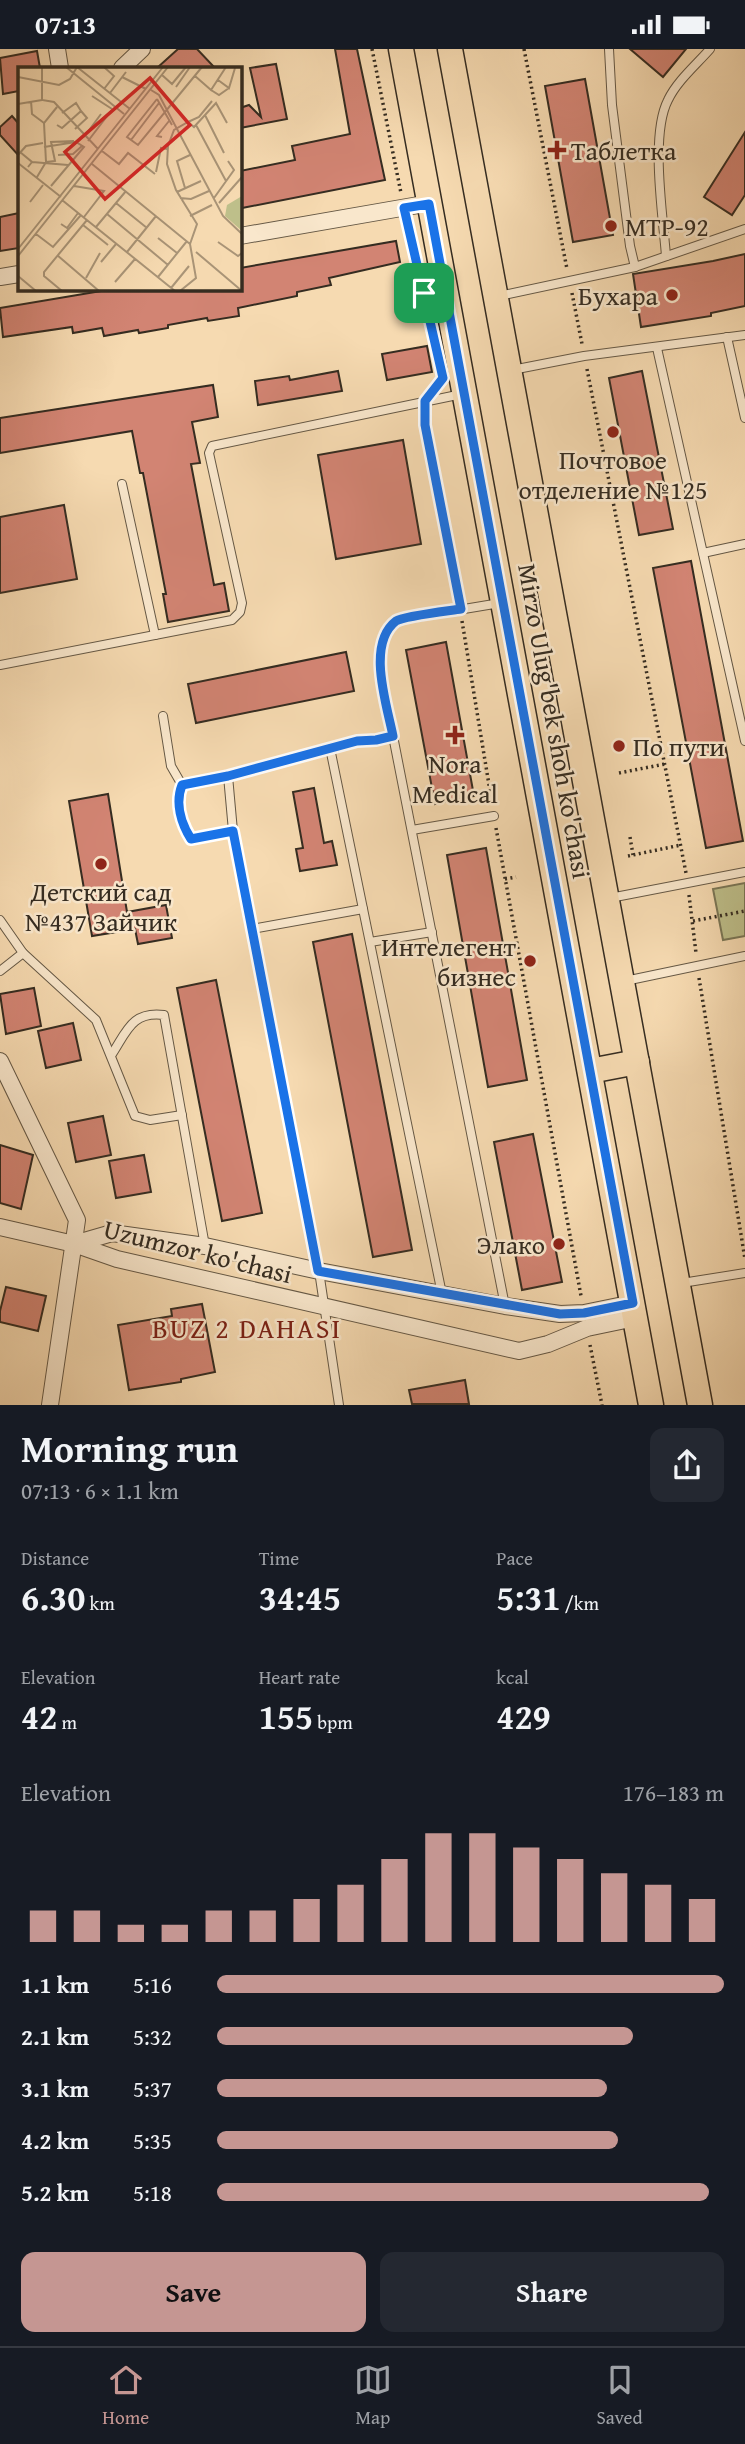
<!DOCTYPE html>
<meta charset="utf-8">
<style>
body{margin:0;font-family:"Gentium Book Plus",serif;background:#242831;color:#f1f3f6;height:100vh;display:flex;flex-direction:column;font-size:26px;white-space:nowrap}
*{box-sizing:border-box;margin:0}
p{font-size:23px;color:#9ea1a6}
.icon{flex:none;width:38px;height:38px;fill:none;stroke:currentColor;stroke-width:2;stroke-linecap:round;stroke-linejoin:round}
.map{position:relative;height:1356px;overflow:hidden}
.drawer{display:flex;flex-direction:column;background:#171b24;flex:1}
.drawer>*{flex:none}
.pin{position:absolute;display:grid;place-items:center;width:60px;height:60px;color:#fff;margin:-30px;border-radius:14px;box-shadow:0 4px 10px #0006}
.round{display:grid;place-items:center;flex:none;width:74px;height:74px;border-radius:14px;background:#242831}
.overview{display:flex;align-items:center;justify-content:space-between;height:119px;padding:0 21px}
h1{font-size:38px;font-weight:800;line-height:52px}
.figures{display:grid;grid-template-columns:repeat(3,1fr);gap:10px;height:119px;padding:7px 21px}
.figures div{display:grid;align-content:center}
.figures b{font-size:35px;font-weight:800}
.figures small{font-size:19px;font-weight:400}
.figures p{font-size:19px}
.chart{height:196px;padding:14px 21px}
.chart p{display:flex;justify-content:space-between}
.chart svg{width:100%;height:126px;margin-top:7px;stroke:#c59692;stroke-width:6}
.primary-button{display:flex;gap:14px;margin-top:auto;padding:14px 21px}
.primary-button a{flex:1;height:80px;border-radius:14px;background:#c59692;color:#111;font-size:28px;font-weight:800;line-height:80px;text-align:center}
.primary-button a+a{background:#242831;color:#f1f3f6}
ul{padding:0 21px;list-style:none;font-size:23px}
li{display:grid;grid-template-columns:112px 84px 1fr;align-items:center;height:52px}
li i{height:18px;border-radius:9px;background:#c59692}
.status{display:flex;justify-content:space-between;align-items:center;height:49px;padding:0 35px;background:#171b24;direction:ltr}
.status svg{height:19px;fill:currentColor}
.tab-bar{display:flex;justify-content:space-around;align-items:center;height:98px;border-top:2px solid #363941;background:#171b24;font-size:19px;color:#9ea1a6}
.tab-bar a{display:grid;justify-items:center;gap:4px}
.tab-bar .selected{color:#c59692}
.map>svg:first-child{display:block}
.green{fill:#bebf8a;stroke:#7a7656;stroke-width:2}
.building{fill:#d28473;stroke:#352c21;stroke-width:2}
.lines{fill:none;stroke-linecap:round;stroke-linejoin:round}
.service-casing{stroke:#655845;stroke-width:10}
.minor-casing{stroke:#655845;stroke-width:18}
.primary-casing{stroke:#352c21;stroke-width:27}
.path{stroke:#352c21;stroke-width:3.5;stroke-dasharray:2 3.5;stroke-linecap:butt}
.service{stroke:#f9e7cc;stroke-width:8}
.minor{stroke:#f9e7cc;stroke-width:16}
.primary{stroke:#f6dab1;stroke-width:24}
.route-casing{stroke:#fff;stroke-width:14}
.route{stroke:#1a73e8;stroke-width:9}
.poi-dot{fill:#8f2418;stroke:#f9e7cc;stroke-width:2.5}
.labels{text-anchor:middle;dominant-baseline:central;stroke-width:5;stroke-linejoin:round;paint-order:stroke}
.poi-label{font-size:26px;fill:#352c21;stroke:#f9e7cc;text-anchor:start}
.street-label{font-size:26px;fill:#352c21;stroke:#f9e7cc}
.neighbourhood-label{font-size:28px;letter-spacing:2px;fill:#7a1f14;stroke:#f9e7cc}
.inset-road{fill:none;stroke:#a99477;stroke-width:2}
.view{fill:#d62828;fill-opacity:0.15;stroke:#d62828;stroke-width:3.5}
.inset-edge{fill:none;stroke:#352c21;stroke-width:3.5}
</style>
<div class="status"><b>07:13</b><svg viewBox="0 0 49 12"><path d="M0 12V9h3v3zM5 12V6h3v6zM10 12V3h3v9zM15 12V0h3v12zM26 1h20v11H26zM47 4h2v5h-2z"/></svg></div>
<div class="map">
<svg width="745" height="1356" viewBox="0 0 745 1356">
<rect width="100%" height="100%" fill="#f6dab1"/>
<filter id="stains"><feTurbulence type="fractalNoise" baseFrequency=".00286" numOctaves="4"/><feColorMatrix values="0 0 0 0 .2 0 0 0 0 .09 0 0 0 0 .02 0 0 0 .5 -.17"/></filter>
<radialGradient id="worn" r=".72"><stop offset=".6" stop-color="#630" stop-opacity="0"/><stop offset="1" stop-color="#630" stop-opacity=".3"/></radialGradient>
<!-- green -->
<polygon class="green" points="745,834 745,887 723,891 713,840"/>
<!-- building -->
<g class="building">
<polygon points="178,0 197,0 215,19 157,19"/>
<polygon points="335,0 357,0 385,131 242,159 240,122 295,111 292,97 350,85"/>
<polygon points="630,0 686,0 663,28"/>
<polygon points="37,2 40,19 19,19 19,42 3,45 0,9"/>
<polygon points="276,15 287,70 240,79 240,59 249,56 261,68 250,19"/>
<polygon points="585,30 613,186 573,193 545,37"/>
<polygon points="12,67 19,75 19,107 0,86 0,78"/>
<polygon points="745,83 745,146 732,166 704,148"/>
<polygon points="19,164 19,199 0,202 0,168"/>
<polygon points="396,192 400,213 329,229 331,236 297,243 297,247 238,259 239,267 208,272 207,269 168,276 168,279 139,284 138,281 104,287 102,279 73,284 72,278 3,288 0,259 113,240 240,240 240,219"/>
<polygon points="745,205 745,257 711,264 711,267 641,278 633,225 713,212"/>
<polygon points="427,297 432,323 387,331 382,305"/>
<polygon points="338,322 342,342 258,356 255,332 289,327 290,331"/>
<polygon points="642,322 673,480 639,486 609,329"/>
<polygon points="213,336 218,368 192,373 200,414 191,415 214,536 224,534 229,562 168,573 163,545 166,545 143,424 140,424 132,382 0,404 0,369"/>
<polygon points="403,391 421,495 336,510 318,406"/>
<polygon points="64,456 77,530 0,544 0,468"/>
<polygon points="691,512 743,792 706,799 653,519"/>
<polygon points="446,593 474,747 435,755 406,601"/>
<polygon points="346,603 354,642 196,674 188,635"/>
<polygon points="314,739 324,794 332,792 337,816 300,822 296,800 303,799 293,743"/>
<polygon points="108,745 127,863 166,856 172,889 138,895 135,880 92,887 69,752"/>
<polygon points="486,799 527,1031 488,1038 447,806"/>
<polygon points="352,885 412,1201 373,1208 313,893"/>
<polygon points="216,931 262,1164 222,1172 177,939"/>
<polygon points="34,939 41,977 6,985 0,945"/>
<polygon points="73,974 81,1011 46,1019 38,982"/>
<polygon points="103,1067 111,1106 76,1113 68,1074"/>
<polygon points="533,1085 562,1233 522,1241 494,1093"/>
<polygon points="0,1096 33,1106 21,1160 0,1154"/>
<polygon points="144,1106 151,1143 116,1149 109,1112"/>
<polygon points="6,1238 46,1247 38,1282 0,1273 0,1262"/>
<polygon points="202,1255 215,1323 181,1330 181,1333 129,1341 118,1276 172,1267 171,1260"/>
<polygon points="465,1331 469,1355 412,1355 409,1341"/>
</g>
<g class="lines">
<defs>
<g id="service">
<polyline points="609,0 612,56 630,197 635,218 745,180"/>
<path d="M666 207C663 166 650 86 668 51 677 32 696 16 710 0"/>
<polyline points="499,247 635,218"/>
<polyline points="727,288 745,369"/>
<polyline points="657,299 745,692"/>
<polyline points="512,321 584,307 745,286"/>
<polyline points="122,435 155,586"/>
<polyline points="703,504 745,495"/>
<polyline points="0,616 232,571 240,563 242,554 209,404 212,397 462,345"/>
<polyline points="163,667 171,717 182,736"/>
<polyline points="393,687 380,622 383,587 398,571 500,554"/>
<polyline points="330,699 442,1245"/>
<path d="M228 727 182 736C175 754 181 774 191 790L233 782"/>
<polyline points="412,781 494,767"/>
<polyline points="610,849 745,823"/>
<polyline points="0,871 23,904 0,922"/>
<polyline points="252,880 363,860"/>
<polyline points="370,893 432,883"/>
<polyline points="23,904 96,971 135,1067 150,1071 182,1066"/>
<polyline points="625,932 745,907"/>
<path d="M112 1005C127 982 132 962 164 966L205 1197"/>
<polyline points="682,1234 745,1224"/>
<polyline points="339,1356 319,1222 233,782 228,727 357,692 376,691 393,687 505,1257"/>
</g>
<g id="minor">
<polyline points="57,0 60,19"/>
<polyline points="122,19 142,0"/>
<polyline points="240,187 430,154"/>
<polyline points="0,228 19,225"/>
<polyline points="0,1012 77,1171 50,1356"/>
<polyline points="0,1178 74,1195 117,1210 519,1302 548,1295 587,1279 635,1269"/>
<polyline points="74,1195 112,1184 205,1197 319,1222 505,1257 560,1265 584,1264 633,1254"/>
</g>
<g id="primary">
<polyline points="401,0 651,1356"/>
<polyline points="450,0 700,1356"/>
<polyline points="590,1022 637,1013"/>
</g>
</defs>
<!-- service casing -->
<use href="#service" class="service-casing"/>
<!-- minor casing -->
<use href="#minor" class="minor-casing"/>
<!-- primary casing -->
<use href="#primary" class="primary-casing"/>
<!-- path -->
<g class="path">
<polyline points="372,0 401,144"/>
<polyline points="524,0 567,220"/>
<polyline points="408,172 418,220"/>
<polyline points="572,244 582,295"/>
<polyline points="587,320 686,824"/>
<polyline points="425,366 425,376 459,551"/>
<polyline points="462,572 492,754"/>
<polyline points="619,724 665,715"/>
<polyline points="496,779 581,1247"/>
<polyline points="630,788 633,806"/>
<polyline points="628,807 681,796"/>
<polyline points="505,830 516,828"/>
<polyline points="689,846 696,904"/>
<polyline points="693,872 745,862"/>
<polyline points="699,929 745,1210"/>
<polyline points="590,1296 602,1356"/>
</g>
<!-- service -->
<use href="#service" class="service"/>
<!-- minor -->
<use href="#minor" class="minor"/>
<!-- primary -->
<use href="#primary" class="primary"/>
</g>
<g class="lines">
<defs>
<path id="route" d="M429 155 633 1254 584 1264 560 1265 318 1222 233 782 191 790C181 774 175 754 182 736L228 727 357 692 376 691 393 687C387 656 366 595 396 572 404 567 448 562 461 560L425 376V352L443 329 404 159Z"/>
</defs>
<!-- route casing -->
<use href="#route" class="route-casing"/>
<!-- route -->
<use href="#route" class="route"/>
</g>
<!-- markers -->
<g class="poi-dot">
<path d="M553.5 90.5h7v7h7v7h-7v7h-7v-7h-7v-7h7z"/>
<circle cx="611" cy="177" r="7"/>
<circle cx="672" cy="246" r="7"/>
<circle cx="613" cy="383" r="7"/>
<path d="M451.5 675.5h7v7h7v7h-7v7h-7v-7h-7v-7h7z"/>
<circle cx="619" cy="697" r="7"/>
<circle cx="101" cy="815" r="7"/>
<circle cx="530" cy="912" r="7"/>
<circle cx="559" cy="1195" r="7"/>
</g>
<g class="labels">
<!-- poi labels -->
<g class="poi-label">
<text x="571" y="101">Таблетка</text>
<text x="625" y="177">MTP-92</text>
<text x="658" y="246" text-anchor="end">Бухара</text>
<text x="613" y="410" text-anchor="middle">Почтовое<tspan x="613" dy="30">отделение №125</tspan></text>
<text x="633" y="697">По пути</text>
<text x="455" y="714" text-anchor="middle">Nora<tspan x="455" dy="30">Medical</tspan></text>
<text x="101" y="842" text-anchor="middle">Детский сад<tspan x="101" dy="30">№437 Зайчик</tspan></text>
<text x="516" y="897" text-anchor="end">Интелегент<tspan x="516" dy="30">бизнес</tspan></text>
<text x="545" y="1195" text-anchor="end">Элако</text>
</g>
<!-- street labels -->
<g class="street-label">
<text transform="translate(555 672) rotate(80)">Mirzo Ulug'bek shoh ko'chasi</text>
<text transform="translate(198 1202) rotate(14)">Uzumzor ko'chasi</text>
</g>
<!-- neighbourhood labels -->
<g class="neighbourhood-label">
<text x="247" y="1278">BUZ 2 DAHASI</text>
</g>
</g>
<!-- overview -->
<g transform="translate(18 18)">
<rect width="224" height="224" fill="#f6dab1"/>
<path d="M224 129V164L207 149 209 138Z" fill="#bebf8a"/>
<path class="inset-road" d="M24 0V33L36 35 80 82M48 0 106 47M59 0 112 42M144 8 154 17 168 0M177 9 193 23 208 0M0 10 41 18 52 12 59 0M104 10 128 22M200 13 211 21 217 1M158 20 172 0M86 22 96 9 86 0M133 23 141 28 205 149 224 167M193 23 201 28 211 21M92 26 108 5M74 29 94 42M139 32 109 70 120 78 184 0M139 32 154 58M13 34 14 47 26 56M0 37 24 33M187 48 206 86M170 55 181 50 194 34M39 58 44 61 63 44 58 36 44 46M178 58 208 114M57 62 69 51 63 44M66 70 83 47M144 70 139 69 151 54M113 73 141 36M70 74 93 44M26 80 58 75 66 80 33 119M84 84 101 97 110 86 137 107M2 85 14 95 10 100M0 88 8 79 25 76M40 88 55 87 64 79M14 95 50 98M28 95 37 94 33 75 56 74M0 96 43 130M74 97 172 177 178 211 162 224M138 105 143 81 149 82M19 110 28 95 26 56 39 40M56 119 86 124 66 150M167 121 159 94 172 88M159 125 183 114M162 131 173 132 191 124M196 131 216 103 210 94M44 133 157 224M12 135 25 118M98 136 129 161M201 136 224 110M89 147 150 198M172 149 194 138M43 157 49 161 60 146M65 158 90 178M78 160 108 124M18 167 35 180 63 148M140 171 159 186M200 175 220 189 224 186M172 177 179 157 158 123 149 97 150 79 156 63 170 55 176 60 198 36 209 56M0 182 145 0M109 185 138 149M178 185 224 224M39 188 81 224M0 189 150 0M83 195 98 177M0 209 18 224M140 210 169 174M68 211 82 186M97 215 117 192M153 221 171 199M44 224 26 209V205L69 153"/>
<path class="view" d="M132 11 172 58 87 132 47 85Z"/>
<rect width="224" height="224" class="inset-edge"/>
</g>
<rect width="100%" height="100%" filter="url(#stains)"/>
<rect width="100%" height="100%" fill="url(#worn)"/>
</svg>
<div class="pin" style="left:424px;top:244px;background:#1e9e55"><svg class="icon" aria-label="arrive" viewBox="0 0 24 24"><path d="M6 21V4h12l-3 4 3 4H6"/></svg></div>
</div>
<section class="drawer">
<div class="overview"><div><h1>Morning run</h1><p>07:13 · 6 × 1.1 km</p></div><a class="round"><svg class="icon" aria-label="share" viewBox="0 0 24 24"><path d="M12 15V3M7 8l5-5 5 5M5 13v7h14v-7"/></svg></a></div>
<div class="figures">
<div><p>Distance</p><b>6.30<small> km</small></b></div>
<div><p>Time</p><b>34:45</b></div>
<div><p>Pace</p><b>5:31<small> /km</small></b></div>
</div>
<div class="figures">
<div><p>Elevation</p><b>42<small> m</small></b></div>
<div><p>Heart rate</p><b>155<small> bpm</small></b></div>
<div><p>kcal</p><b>429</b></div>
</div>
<div class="chart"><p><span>Elevation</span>176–183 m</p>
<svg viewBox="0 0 160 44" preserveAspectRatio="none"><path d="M5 44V33M15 44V33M25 44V38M35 44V38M45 44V33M55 44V33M65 44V29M75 44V24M85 44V15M95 44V6M105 44V6M115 44V11M125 44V15M135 44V20M145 44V24M155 44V29"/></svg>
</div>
<ul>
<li><b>1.1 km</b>5:16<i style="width:100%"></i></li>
<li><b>2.1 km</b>5:32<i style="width:82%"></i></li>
<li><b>3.1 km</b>5:37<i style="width:77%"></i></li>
<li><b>4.2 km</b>5:35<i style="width:79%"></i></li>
<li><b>5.2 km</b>5:18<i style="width:97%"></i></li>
</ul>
<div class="primary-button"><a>Save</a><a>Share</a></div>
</section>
<nav class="tab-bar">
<a class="selected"><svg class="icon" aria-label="home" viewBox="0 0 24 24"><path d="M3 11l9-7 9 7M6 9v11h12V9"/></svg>Home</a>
<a><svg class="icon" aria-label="map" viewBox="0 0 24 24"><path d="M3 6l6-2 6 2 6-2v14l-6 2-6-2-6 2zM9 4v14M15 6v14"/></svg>Map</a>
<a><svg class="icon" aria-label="saved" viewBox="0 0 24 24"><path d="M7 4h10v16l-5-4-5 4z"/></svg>Saved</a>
</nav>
